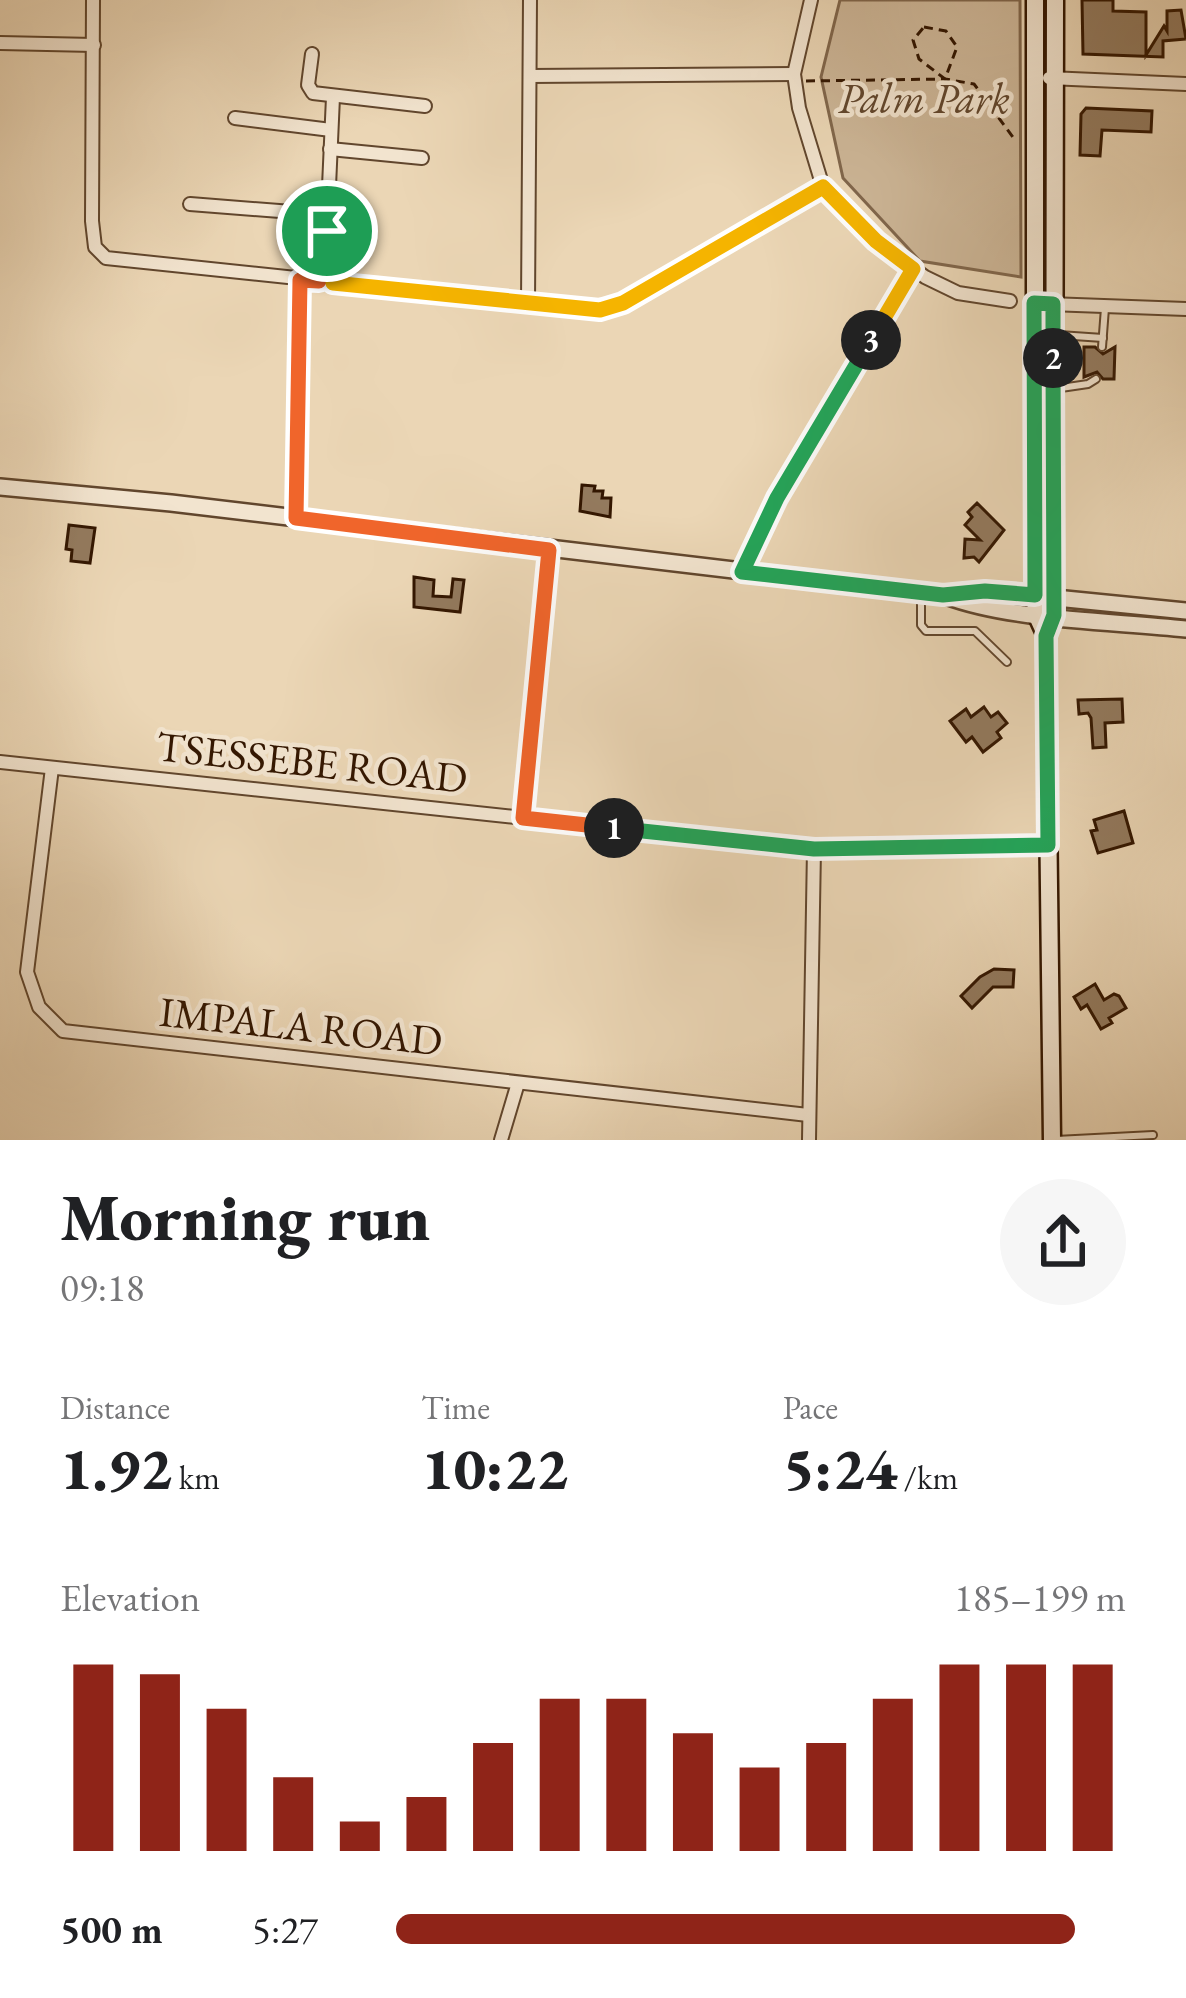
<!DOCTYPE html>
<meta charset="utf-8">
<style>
body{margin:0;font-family:"EB Garamond",serif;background:#f6f6f6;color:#202124;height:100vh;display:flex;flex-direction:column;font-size:45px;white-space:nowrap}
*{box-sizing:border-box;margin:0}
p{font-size:39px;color:#757577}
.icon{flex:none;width:66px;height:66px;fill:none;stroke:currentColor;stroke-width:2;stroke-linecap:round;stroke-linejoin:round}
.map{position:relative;height:1140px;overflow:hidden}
.drawer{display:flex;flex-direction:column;background:#fff;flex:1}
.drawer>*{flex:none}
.pin{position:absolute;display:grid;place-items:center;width:102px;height:102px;color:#fff;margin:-51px;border:6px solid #fff;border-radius:50%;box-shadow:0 3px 12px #0007}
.km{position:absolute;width:60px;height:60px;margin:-30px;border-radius:50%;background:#222;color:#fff;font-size:33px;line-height:60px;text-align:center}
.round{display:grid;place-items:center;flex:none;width:126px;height:126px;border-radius:63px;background:#f6f6f6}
.head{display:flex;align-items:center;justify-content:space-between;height:204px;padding:0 60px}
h1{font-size:66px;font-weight:800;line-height:90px}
.figures{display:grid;grid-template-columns:repeat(3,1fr);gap:18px;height:204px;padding:12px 60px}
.figures div{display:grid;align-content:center}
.figures b{font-size:60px;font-weight:800}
.figures small{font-size:33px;font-weight:400}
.figures p{font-size:33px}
.chart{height:336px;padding:24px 60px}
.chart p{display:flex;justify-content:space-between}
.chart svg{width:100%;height:216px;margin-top:12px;stroke:#8f2418;stroke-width:6}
ul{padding:0 60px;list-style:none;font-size:39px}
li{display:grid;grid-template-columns:192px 144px 1fr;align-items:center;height:90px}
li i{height:30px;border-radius:15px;background:#8f2418}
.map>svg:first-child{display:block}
.green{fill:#ccb596;stroke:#80664b;stroke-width:3}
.building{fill:#937a5e;stroke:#331600;stroke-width:3}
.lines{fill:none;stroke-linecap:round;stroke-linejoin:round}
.service-casing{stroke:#61462d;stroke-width:10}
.minor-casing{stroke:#61462d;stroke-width:16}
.tertiary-casing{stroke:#61462d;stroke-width:20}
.secondary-casing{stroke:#331600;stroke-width:21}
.path{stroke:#331600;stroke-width:3;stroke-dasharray:9 6;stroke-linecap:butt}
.service{stroke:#f2e4cf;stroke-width:6}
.minor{stroke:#f2e4cf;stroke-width:12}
.tertiary{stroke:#f2e4cf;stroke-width:15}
.secondary{stroke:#f2e4cf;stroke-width:16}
.split-1-casing{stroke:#fff;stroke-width:24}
.split-2-casing{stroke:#fff;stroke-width:24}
.split-3-casing{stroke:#fff;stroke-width:24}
.split-4-casing{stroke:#fff;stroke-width:24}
.split-1{stroke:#f0652b;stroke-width:15}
.split-2{stroke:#22a559;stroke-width:15}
.split-3{stroke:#22a559;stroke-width:15}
.split-4{stroke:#f5b400;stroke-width:15}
.labels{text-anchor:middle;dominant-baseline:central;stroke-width:9;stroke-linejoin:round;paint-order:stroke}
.park-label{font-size:42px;font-style:italic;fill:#61462d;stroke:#f2e4cf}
.street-label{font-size:42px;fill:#331600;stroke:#f2e4cf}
</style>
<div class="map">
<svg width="1186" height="1140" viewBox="0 0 1186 1140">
<rect width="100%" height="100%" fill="#ebd6b5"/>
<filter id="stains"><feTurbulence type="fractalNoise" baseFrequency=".00167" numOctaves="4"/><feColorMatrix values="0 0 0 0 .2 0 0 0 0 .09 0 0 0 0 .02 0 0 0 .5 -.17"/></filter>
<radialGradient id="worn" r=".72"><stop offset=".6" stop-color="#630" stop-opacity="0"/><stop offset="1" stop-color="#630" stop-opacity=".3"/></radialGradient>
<!-- green -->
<polygon class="green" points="840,0 1020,0 1021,277 920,261 843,178 821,77"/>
<!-- building -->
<g class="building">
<polygon points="1082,0 1113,0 1113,11 1146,12 1146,55 1164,26 1167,31 1167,11 1181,10 1186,39 1163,41 1163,57 1083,54"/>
<polygon points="1086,108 1152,111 1151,132 1102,130 1100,156 1080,155 1081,114"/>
<polygon points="1084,347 1095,347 1103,354 1115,347 1114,379 1103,379 1097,372 1084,377"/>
<polygon points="582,485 595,486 594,491 603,491 602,498 611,498 610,517 580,511"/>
<polygon points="977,503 1004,530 979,562 974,557 964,558 965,539 980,540 965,525 972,517 968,512"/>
<polygon points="69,525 95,528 90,563 71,561 72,550 66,549"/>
<polygon points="414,577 434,580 433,596 451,597 453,579 464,580 460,612 414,607"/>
<polygon points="1122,699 1123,722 1105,723 1106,747 1093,748 1091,718 1088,713 1079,714 1078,700"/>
<polygon points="984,707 991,717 998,712 1007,723 997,732 1001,738 983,752 972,737 966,742 950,721 966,709 971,717"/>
<polygon points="1124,811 1133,843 1098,853 1091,831 1097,830 1094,820"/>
<polygon points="994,969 1014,970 1013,987 993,987 972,1008 961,996 980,977"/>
<polygon points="1095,984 1104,1000 1114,994 1119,996 1126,1008 1109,1018 1112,1023 1101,1029 1087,1005 1081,1009 1074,997"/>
</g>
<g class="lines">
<defs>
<g id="service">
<polyline points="1059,335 1103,338"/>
<polyline points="1102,347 1105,308"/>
<polyline points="1054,389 1088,384 1096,379"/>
<polyline points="921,596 921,625 926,631 975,631 1007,662"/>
<polyline points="1056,1140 1153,1135"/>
</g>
<g id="minor">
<polyline points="93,0 92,221 95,247 106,258 600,310 623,303 823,187"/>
<polyline points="811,0 794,74 799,108 823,187 876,241 925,277 958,293 1010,301"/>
<polyline points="0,43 94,45"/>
<polyline points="312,54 308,85 313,93 425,106"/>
<polyline points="530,76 794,74"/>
<polyline points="1049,78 1186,84"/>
<polyline points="235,118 331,130"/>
<polyline points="330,149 422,158"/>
<polyline points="190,204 356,217"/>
<polyline points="327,232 334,248 333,283"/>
<polyline points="318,282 321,248 327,231 333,97"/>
<polyline points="528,304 530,0"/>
<polyline points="1049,304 1186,309"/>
<polyline points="296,518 300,280"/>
<polyline points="743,572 777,498 913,269"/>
<polyline points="0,762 814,849 1048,845"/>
<polyline points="52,768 27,972 39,1007 63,1031 808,1115"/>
<polyline points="523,817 549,550"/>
<polyline points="501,1140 518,1083"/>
<polyline points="809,1140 814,849"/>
</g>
<g id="tertiary">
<polyline points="0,487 171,503 943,595 985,591 1186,611"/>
<path d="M946 596C1014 621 1113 621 1186 629"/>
</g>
<g id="secondary">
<polyline points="1035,0 1035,595 1036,614 1046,636"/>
<polyline points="1052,1140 1046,636 1054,615 1055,0"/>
</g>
</defs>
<!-- service casing -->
<use href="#service" class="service-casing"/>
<!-- minor casing -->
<use href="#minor" class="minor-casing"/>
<!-- tertiary casing -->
<use href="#tertiary" class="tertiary-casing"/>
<!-- secondary casing -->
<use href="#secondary" class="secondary-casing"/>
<!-- path -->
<g class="path">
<polygon points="924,27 946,31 957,47 945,79 919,59 913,40"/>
<polyline points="806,81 945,79 974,84 1015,140"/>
</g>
<!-- service -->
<use href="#service" class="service"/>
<!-- minor -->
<use href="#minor" class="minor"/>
<!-- tertiary -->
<use href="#tertiary" class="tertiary"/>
<!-- secondary -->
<use href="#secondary" class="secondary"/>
</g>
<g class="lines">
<defs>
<polyline id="split-1" points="327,231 321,248 319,281 300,280 296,518 549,550 523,818 614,828"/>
<polyline id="split-2" points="614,828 814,849 1048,845 1046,636 1054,615 1053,358"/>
<polyline id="split-3" points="871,340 777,498 742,572 943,595 985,591 1035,595 1034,303 1053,304 1053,358"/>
<polyline id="split-4" points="327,231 334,248 333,283 600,310 623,303 823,187 876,241 913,269 871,340"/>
</defs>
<!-- split-1 casing -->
<use href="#split-1" class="split-1-casing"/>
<!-- split-2 casing -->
<use href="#split-2" class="split-2-casing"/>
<!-- split-3 casing -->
<use href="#split-3" class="split-3-casing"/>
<!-- split-4 casing -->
<use href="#split-4" class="split-4-casing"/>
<!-- split-1 -->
<use href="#split-1" class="split-1"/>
<!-- split-2 -->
<use href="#split-2" class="split-2"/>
<!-- split-3 -->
<use href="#split-3" class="split-3"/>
<!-- split-4 -->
<use href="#split-4" class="split-4"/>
</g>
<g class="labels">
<!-- park labels -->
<g class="park-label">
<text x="924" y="98">Palm Park</text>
</g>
<!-- street labels -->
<g class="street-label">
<text transform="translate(312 762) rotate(6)">TSESSEBE ROAD</text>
<text transform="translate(301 1026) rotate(6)">IMPALA ROAD</text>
</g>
</g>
<rect width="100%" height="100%" filter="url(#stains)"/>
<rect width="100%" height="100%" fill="url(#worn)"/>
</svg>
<div class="pin" style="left:327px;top:231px;background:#1e9e55"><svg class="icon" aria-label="arrive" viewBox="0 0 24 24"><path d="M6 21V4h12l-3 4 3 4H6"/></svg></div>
<b class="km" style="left:614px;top:828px">1</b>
<b class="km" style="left:1053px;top:358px">2</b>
<b class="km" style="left:871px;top:340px">3</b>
</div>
<section class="drawer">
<div class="head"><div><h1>Morning run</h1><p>09:18</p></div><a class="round"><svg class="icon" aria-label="share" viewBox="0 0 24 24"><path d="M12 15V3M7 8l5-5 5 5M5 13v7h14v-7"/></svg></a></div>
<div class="figures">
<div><p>Distance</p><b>1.92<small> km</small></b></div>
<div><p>Time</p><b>10:22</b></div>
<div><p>Pace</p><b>5:24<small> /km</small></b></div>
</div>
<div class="chart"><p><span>Elevation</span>185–199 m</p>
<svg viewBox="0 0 160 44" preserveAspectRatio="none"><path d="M5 44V6M15 44V8M25 44V15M35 44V29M45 44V38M55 44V33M65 44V22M75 44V13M85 44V13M95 44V20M105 44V27M115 44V22M125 44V13M135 44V6M145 44V6M155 44V6"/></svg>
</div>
<ul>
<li><b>500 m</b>5:27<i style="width:93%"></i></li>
</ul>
</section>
